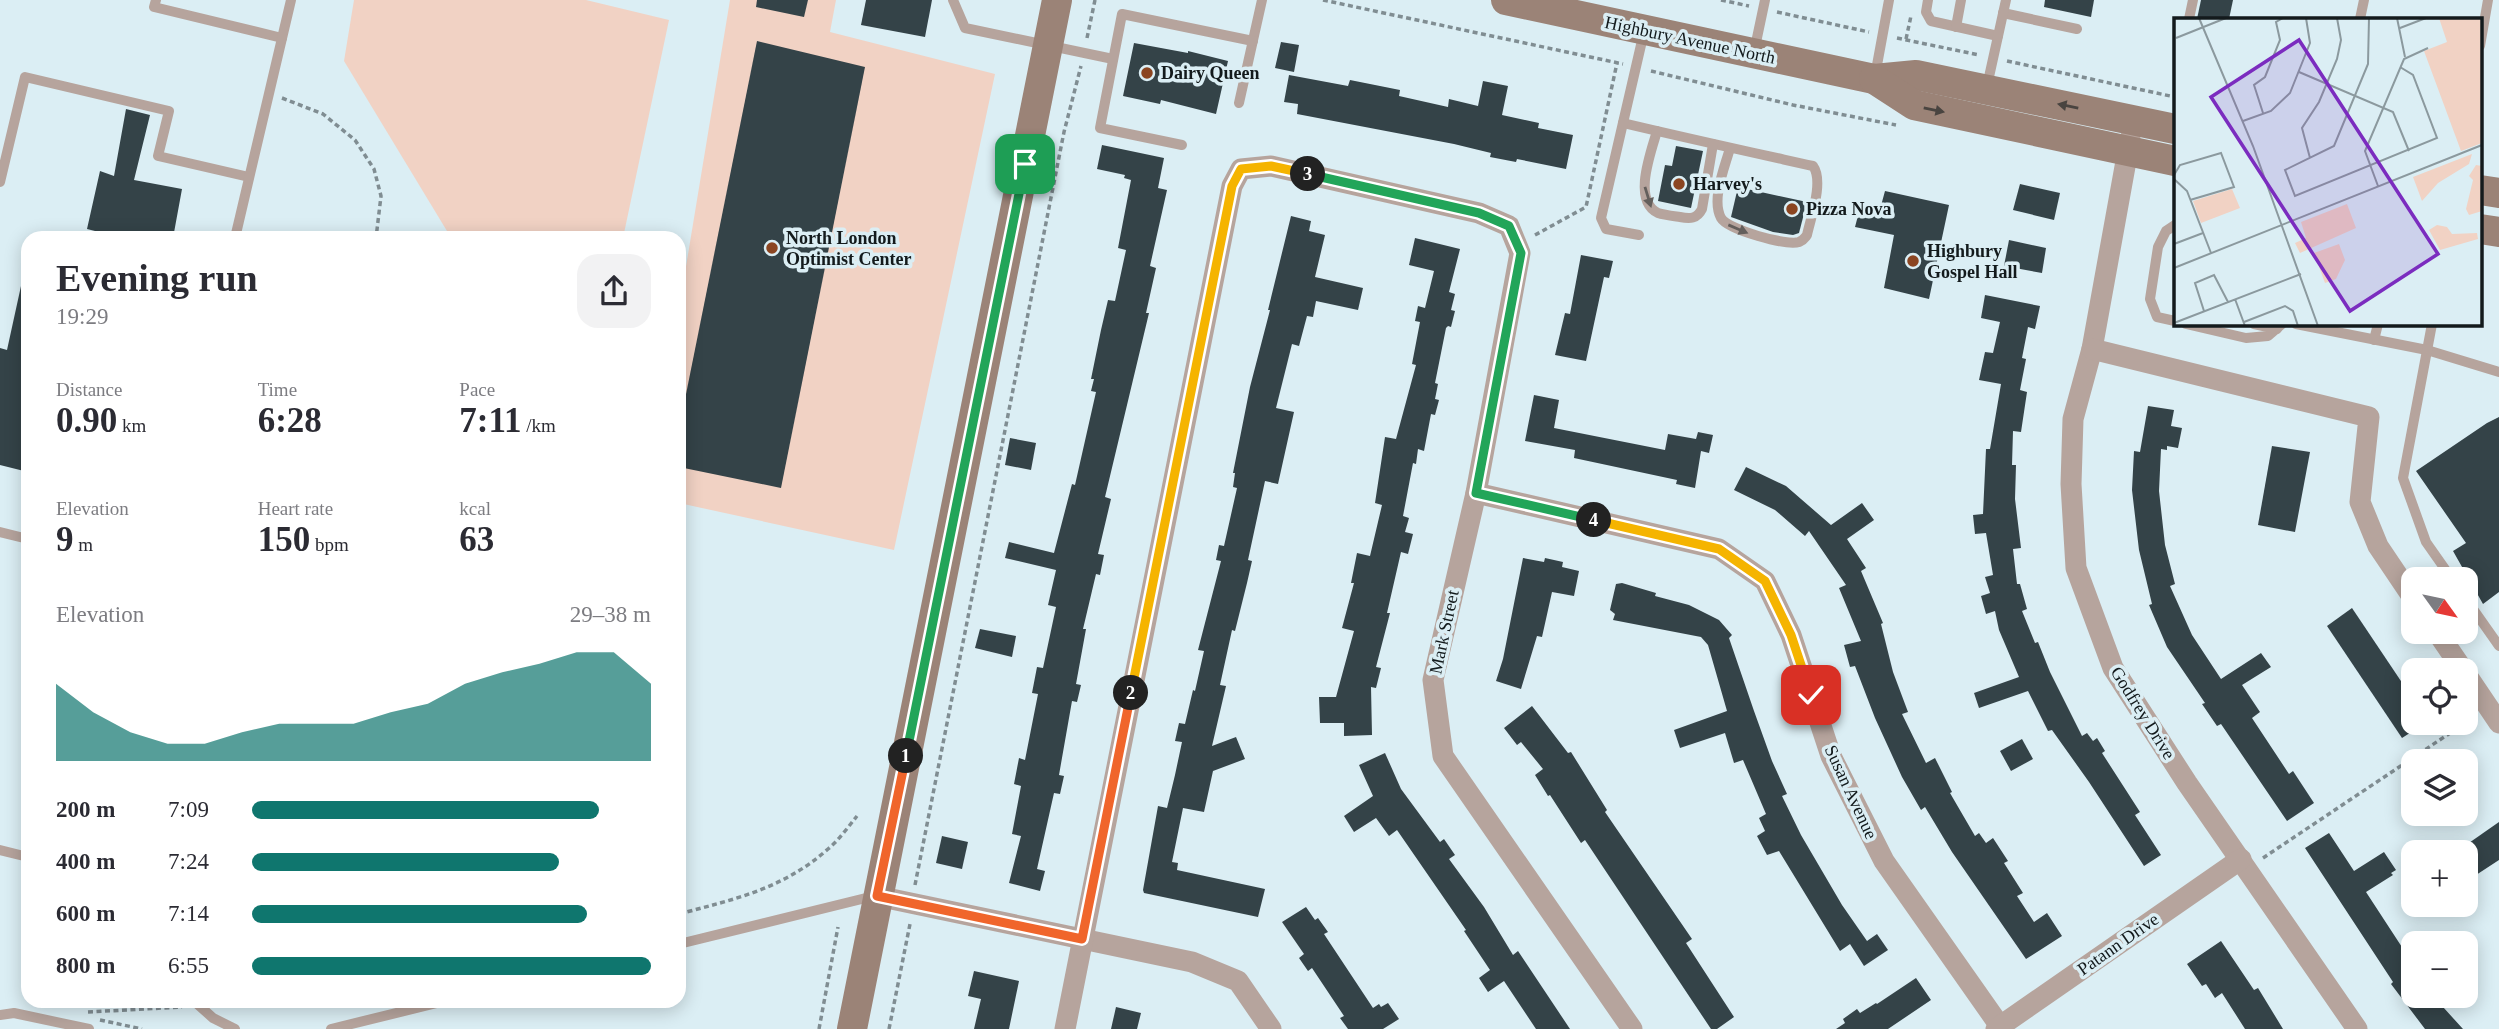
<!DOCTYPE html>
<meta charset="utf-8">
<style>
body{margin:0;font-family:Georgia,serif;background:#f2f2f3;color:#2b2b33;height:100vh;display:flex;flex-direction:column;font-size:26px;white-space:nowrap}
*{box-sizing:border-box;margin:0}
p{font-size:23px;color:#7c7c81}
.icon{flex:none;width:38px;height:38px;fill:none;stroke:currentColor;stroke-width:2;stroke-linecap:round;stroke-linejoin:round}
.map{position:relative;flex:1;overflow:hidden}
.sheet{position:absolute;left:21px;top:231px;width:665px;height:777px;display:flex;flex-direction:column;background:#fff;border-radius:21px;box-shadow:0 4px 18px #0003}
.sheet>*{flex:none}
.needle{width:46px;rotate:123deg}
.tools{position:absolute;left:2401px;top:567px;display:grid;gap:14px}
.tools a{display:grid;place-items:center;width:77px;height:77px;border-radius:14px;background:#fff;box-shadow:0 4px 18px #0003;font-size:35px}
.pin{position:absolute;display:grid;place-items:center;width:60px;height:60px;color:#fff;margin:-30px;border-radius:14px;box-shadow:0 4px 10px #0006}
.km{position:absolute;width:35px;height:35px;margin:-18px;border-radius:50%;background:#222;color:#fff;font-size:19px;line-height:35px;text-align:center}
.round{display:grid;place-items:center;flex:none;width:74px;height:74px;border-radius:21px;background:#f2f2f3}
.summary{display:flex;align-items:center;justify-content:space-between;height:119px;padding:0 35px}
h1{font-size:38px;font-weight:600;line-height:52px}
.metrics{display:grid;grid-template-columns:repeat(3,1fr);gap:10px;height:119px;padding:7px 35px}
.metrics div{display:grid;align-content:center}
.metrics b{font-size:35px;font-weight:600}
.metrics small{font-size:19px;font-weight:400}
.metrics p{font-size:19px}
.chart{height:196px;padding:14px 35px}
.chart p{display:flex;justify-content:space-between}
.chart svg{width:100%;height:126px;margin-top:7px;fill:#0f766e;opacity:.7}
ul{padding:0 35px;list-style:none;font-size:23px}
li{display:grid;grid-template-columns:112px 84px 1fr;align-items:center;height:52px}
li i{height:18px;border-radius:9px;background:#0f766e}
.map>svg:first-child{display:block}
.green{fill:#f1d2c4}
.building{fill:#344348}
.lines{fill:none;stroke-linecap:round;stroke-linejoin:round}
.path{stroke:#808d92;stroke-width:3.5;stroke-dasharray:5 3.5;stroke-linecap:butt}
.lane{stroke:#b6a49d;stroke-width:10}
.street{stroke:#b6a49d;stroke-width:21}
.secondary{stroke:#9b8377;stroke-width:30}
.oneway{fill:#494440}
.oneway2{fill:#645f5c}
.split-1-casing{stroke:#fff;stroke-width:14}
.split-2-casing{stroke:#fff;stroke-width:14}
.split-3-casing{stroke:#fff;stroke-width:14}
.split-4-casing{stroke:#fff;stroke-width:14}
.split-5-casing{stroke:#fff;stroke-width:14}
.split-1{stroke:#22a559;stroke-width:9}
.split-2{stroke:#f0652b;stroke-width:9}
.split-3{stroke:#f5b400;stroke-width:9}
.split-4{stroke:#22a559;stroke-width:9}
.split-5{stroke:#f5b400;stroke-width:9}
.poi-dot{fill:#8b4521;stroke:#dbeef4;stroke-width:2.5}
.labels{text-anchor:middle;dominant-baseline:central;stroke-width:7;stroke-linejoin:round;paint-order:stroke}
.street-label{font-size:18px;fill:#131a1c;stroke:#dbeef4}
.poi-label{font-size:18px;font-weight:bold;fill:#131a1c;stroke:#dbeef4;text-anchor:start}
.inset-road{fill:none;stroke:#8b999e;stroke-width:2}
.view{fill:#7b2cbf;fill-opacity:0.15;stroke:#7b2cbf;stroke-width:3.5}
.inset-edge{fill:none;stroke:#131a1c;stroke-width:3.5}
</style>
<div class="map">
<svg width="2499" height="1029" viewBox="0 0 2499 1029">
<rect width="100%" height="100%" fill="#dbeef4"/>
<!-- green -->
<g class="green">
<polygon points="354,0 586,0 669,20 623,238 460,238 450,236 344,61"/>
<polygon points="730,0 836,0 830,32 995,74 894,550 679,503 679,309"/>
</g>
<!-- building -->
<g class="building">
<polygon points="757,0 808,0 804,17 756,7"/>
<polygon points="866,0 932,0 925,37 861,25"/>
<polygon points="2045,0 2094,0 2091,17 2044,7"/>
<polygon points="2201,0 2233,0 2229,19 2197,19"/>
<polygon points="757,41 865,67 781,488 679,467 679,429"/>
<polygon points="1281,42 1299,45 1294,72 1275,68"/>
<polygon points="1134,43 1188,53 1188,51 1228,61 1216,114 1161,100 1160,104 1123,96"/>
<polygon points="1289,75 1348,86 1350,80 1400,90 1399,96 1448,107 1449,99 1478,106 1483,81 1508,86 1502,115 1539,123 1538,128 1573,135 1566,169 1517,159 1516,162 1490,157 1491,153 1454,144 1297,114 1298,104 1284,102"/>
<polygon points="126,109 150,115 134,180 182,189 173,238 123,238 87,229 100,171 114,176"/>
<polygon points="1102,145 1164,158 1158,188 1167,190 1150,266 1156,268 1146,313 1149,313 1105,497 1111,499 1098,554 1104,555 1100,575 1096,574 1083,629 1086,629 1076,684 1081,685 1077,702 1072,701 1059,775 1064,776 1060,794 1054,793 1037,869 1045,871 1040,891 1009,883 1021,836 1012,834 1021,786 1014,784 1019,758 1025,760 1038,694 1032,693 1037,667 1043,668 1056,607 1048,605 1056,570 1005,558 1009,542 1054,553 1072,484 1075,485 1096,392 1091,391 1094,379 1091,379 1101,330 1108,300 1115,301 1126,250 1118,248 1131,180 1124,178 1125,175 1097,169"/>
<polygon points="1676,146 1703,151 1691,208 1658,201 1665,165 1672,166"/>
<polygon points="2020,184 2060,193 2054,220 2013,210"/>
<polygon points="1738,187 1807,202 1799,233 1793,235 1773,232 1731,217"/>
<polygon points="1885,191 1949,205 1929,299 1884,288 1894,235 1855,227 1860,208 1879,213"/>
<polygon points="1291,216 1311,221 1309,231 1325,235 1315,277 1363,288 1358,310 1316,301 1313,317 1307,316 1299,346 1292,344 1276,408 1294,412 1278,484 1265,481 1248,560 1252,561 1247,583 1235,631 1232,630 1220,685 1226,686 1212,746 1236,737 1245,759 1213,771 1204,812 1183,808 1172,862 1178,863 1177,870 1265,889 1258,917 1144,893 1143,890 1158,806 1167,808 1175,775 1182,742 1175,741 1179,723 1185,724 1193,690 1195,691 1204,651 1198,650 1221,561 1216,560 1219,545 1224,546 1237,488 1233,487 1235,473 1233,473 1250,387 1270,310 1268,310"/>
<polygon points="1415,238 1460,249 1449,292 1455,294 1451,310 1455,311 1451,327 1448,326 1446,328 1435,383 1438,384 1435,399 1439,400 1435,415 1431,414 1424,451 1418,449 1416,464 1413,463 1403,516 1409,518 1405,532 1413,534 1408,554 1401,552 1387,613 1390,613 1376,667 1381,668 1376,688 1371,687 1372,735 1344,736 1344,723 1320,723 1319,697 1336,697 1354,631 1342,628 1354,583 1351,583 1357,553 1370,556 1382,505 1375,503 1385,437 1396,439 1416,365 1412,364 1420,322 1415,321 1418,306 1425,308 1434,271 1409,265"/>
<polygon points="2009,240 2046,248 2042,273 2004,266"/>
<polygon points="1581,255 1613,261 1609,278 1604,277 1586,361 1555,355 1565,313 1570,314"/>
<polygon points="21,286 28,287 28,472 0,465 0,348 7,350"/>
<polygon points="1985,295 2040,306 2035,329 2028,327 2022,358 2026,359 2020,390 2027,392 2021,432 2013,431 2012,465 2016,465 2015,499 2021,548 2013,549 2017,584 2020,584 2027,609 2022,611 2035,643 2038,642 2050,672 2082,736 2087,733 2093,741 2097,738 2105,751 2102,753 2140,812 2135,815 2161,855 2144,866 2089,782 2052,730 2048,731 2028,691 1979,708 1974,693 2019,677 1999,630 1995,611 1986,614 1981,596 1990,593 1985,577 1993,575 1986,533 1975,534 1973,515 1983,514 1986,449 1990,449 2001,384 1979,380 1985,352 1993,353 2000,322 1981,318"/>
<polygon points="1534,395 1559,400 1554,428 1665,450 1668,434 1696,439 1698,432 1713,435 1709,453 1701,451 1695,488 1676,484 1677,480 1574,458 1575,450 1525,441"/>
<polygon points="2148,406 2174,410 2171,426 2182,428 2178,448 2167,446 2167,450 2161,449 2159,491 2165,545 2175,584 2170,586 2192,635 2221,679 2261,653 2271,667 2242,685 2260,712 2252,718 2289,774 2293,771 2314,803 2287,821 2221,724 2217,726 2202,704 2205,703 2167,647 2149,605 2152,604 2139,550 2132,490 2134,451 2140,452"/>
<polygon points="2499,417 2499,592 2483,604 2453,551 2466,543 2416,471 2487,423"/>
<polygon points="1010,438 1036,443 1031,470 1005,465"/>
<polygon points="2272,446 2310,452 2295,532 2258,525"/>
<polygon points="1746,467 1786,486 1831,525 1862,503 1874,520 1847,539 1866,568 1861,571 1883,623 1881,624 1893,672 1908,712 1902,714 1926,763 1935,758 1952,792 1950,793 1975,836 1979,833 1986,843 1993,838 2008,861 2004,863 2023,893 2017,896 2034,922 2047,913 2062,936 2026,959 1952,852 1925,807 1921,810 1902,777 1875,718 1855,666 1850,667 1844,645 1861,641 1839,588 1846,585 1809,531 1805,536 1775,510 1734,490"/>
<polygon points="1523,558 1544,562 1545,558 1563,562 1562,567 1579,571 1574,596 1552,592 1542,637 1537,636 1521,689 1496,681 1503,659"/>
<polygon points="1622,583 1656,593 1655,596 1689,605 1719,620 1732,635 1729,638 1754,711 1772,761 1787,794 1782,796 1801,835 1842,905 1867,941 1877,934 1888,950 1864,966 1850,944 1840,951 1779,851 1767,855 1757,836 1765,831 1759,818 1766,814 1743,760 1734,763 1725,733 1680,748 1674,730 1727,711 1708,645 1701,637 1613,620 1615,614 1610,610 1616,584"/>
<polygon points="2352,608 2413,699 2413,731 2402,738 2327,626"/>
<polygon points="980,629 1016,636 1012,657 975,648"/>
<polygon points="1532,706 1568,753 1571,752 1607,810 1605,812 1692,939 1686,943 1734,1017 1717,1029 1711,1029 1585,840 1581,843 1550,795 1548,796 1535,775 1543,769 1521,742 1517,745 1504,728"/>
<polygon points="2022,739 2033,759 2011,771 2000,751"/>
<polygon points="1385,753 1401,789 1440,842 1444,839 1455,855 1449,859 1484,907 1513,955 1518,951 1570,1029 1536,1029 1504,981 1488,992 1479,978 1490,970 1464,931 1466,930 1397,830 1389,836 1376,818 1354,832 1344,816 1373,796 1359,765"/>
<polygon points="2499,822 2499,860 2473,877 2466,865 2466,845"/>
<polygon points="2329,833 2354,871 2384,852 2396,870 2391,873 2393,875 2366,892 2413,964 2413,996 2433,996 2463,1029 2425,1029 2391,984 2393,982 2305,848"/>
<polygon points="942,836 968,842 962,869 936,863"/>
<polygon points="1306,907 1315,920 1318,918 1328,932 1324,934 1373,1008 1379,1004 1381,1007 1388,1003 1399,1019 1383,1029 1348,1029 1340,1018 1344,1016 1312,968 1308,971 1299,958 1304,954 1282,922"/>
<polygon points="2221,941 2254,990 2258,988 2283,1029 2245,1029 2222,993 2215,998 2206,984 2202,986 2187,964"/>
<polygon points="974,971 1019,981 1009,1029 974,1029 981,999 968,996"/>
<polygon points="1916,978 1931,1000 1888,1029 1836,1029 1845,1023 1843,1019 1857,1009 1860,1013 1876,1003 1877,1004"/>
<polygon points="1116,1007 1141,1013 1137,1029 1111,1029"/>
</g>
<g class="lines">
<!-- path -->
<g class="path">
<polyline points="1323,0 1623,64"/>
<polyline points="1721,0 1749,6"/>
<polyline points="1777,12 1869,32"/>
<polyline points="1087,38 1095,0"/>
<polyline points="1897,38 1979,55"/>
<polyline points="1906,39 1911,16"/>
<polyline points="2007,61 2175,97"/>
<polyline points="1651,71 1793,105 1896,125"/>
<polyline points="282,98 323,114 355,140 374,169 381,196 376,238"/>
<polyline points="1535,235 1586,207 1617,63"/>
<polyline points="2263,858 2465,723"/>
<polyline points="915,885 1064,132 1081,66"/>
<path d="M679 914C735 899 783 889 828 849 839 840 848 827 857 816"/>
<polyline points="300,1004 331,1001"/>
<polyline points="225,1005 300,1004 290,1001"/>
<polyline points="88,1012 182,1007"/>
<polyline points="100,1020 142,1029"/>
<polyline points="819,1029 838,927"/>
<polyline points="889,1029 910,924"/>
</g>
<!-- lane -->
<g class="lane">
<polyline points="156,0 154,7 282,38"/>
<polyline points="953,0 965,28 1113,59"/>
<polyline points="1928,0 1926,12 1931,21 1998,36"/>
<polyline points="2003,13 2077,29"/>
<polyline points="2189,19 2193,0"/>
<polyline points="2360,19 2364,0"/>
<polyline points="1956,27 1961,0"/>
<polyline points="2480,46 2488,0"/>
<polyline points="1754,52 1765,0"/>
<polyline points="1875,76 1889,0"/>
<polyline points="1987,86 2006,0"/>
<polyline points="1239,103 1262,0"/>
<path d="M1623 123C1686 138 1750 152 1813 166 1824 181 1811 217 1807 235 1804 239 1804 240 1799 242 1787 246 1728 230 1721 218 1711 199 1725 167 1730 148"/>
<path d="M1657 131C1651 152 1632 201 1658 213 1664 215 1673 216 1680 217 1690 219 1697 219 1702 209L1713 144"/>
<polyline points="1182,145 1100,128 1122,14 1253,41"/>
<polyline points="0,182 25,77 169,111 158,156 249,177"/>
<polyline points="2175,225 2166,231 2158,247 2150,299 2157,317 2175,321"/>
<polyline points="1639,235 1606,229 1601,218 1644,32"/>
<polyline points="235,238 291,0"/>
<polyline points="2186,324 2246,338 2268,336 2282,324"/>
<polyline points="2254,324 2277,329"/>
<polyline points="2296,324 2427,350 2499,372"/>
<polyline points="2432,324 2403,478 2426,542 2452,579"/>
<polyline points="2374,340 2378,324"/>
<polyline points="0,532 28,539"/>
<polyline points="2466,599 2499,646"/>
<polyline points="0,850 28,857"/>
<polyline points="679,944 874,896"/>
<polyline points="194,1001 213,1018 235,1029"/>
<polyline points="0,1015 14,1013 89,1029"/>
<polyline points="331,1029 445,1001"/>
</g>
<!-- street -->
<g class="street">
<polyline points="2130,139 2092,349 2073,419 2071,484 2076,568 2113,668 2187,783 2357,1029"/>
<polyline points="2092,349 2369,417 2360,502 2378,546 2413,598"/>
<polyline points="1476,493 1719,549 1765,581 1791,635 1831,756 1884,861 2002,1029"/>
<polyline points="2437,632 2463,670"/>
<polyline points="2466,674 2499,723"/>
<polyline points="877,896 1192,962 1238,981 1271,1029"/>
<polyline points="1065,1029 1232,186 1241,169 1271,166 1479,213 1509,226 1520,253 1476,493 1433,680 1443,756 1632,1029"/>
<polyline points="1996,1029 2241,859"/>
</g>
<!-- secondary -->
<g class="secondary">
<polyline points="1506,0 1874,79 1916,75 2175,129"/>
<polyline points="1874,79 1914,105 2175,161"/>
<polyline points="2480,190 2499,193"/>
<polyline points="2480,229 2499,232"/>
<polyline points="852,1029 1057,0"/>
</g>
</g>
<!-- one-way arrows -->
<defs><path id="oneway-solid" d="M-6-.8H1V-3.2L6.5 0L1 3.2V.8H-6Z" transform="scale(1.75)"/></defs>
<g class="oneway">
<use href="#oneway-solid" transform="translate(2068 106) rotate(-168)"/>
<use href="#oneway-solid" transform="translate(1934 110) rotate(12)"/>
</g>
<g class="oneway2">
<use href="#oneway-solid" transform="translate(1648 197) rotate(73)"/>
<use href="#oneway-solid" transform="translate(1738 229) rotate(23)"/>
</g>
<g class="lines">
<defs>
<polyline id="split-1" points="906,756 1025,164"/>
<polyline id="split-2" points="906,756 877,896 1082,939 1131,693"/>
<polyline id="split-3" points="1131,693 1232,186 1241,169 1271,166 1308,174"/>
<polyline id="split-4" points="1308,174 1479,213 1509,226 1521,253 1476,493 1594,520"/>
<polyline id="split-5" points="1594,520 1719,549 1765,581 1791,635 1811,695"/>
</defs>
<!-- split-1 casing -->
<use href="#split-1" class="split-1-casing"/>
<!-- split-2 casing -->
<use href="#split-2" class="split-2-casing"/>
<!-- split-3 casing -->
<use href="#split-3" class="split-3-casing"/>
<!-- split-4 casing -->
<use href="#split-4" class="split-4-casing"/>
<!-- split-5 casing -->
<use href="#split-5" class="split-5-casing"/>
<!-- split-1 -->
<use href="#split-1" class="split-1"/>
<!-- split-2 -->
<use href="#split-2" class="split-2"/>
<!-- split-3 -->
<use href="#split-3" class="split-3"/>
<!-- split-4 -->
<use href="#split-4" class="split-4"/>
<!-- split-5 -->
<use href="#split-5" class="split-5"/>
</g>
<!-- markers -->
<g class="poi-dot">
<circle cx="1147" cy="73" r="7"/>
<circle cx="1679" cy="184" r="7"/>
<circle cx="1792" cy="209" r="7"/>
<circle cx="772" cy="248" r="7"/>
<circle cx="1913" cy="261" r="7"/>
</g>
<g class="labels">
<!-- street labels -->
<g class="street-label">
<text transform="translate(1690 40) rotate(12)">Highbury Avenue North</text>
<text transform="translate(1444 632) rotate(-78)">Mark Street</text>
<text transform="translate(2143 713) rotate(58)">Godfrey Drive</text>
<text transform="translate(1851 792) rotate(65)">Susan Avenue</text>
<text transform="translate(2118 944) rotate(-35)">Patann Drive</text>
</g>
<!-- poi labels -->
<g class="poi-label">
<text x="1161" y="73">Dairy Queen</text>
<text x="1693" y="184">Harvey's</text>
<text x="1806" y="209">Pizza Nova</text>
<text x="786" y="238">North London<tspan x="786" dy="21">Optimist Center</tspan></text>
<text x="1927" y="251">Highbury<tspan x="1927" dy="21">Gospel Hall</tspan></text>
</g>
</g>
<!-- overview -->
<g transform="translate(2174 18)">
<rect width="308" height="308" fill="#dbeef4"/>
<path d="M265 0H308V125L287 133 250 33 273 24ZM298 136 295 146 264 165 248 183 239 159ZM302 147 308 148V193L295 197 292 191 299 162 295 158ZM58 171 66 190 27 205 19 183ZM173 186 182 210 126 235 121 225 132 220 127 204ZM263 207 273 209 278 216 303 215 304 221 266 232 255 212ZM165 226 171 242 162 261 151 265 140 235Z" fill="#f1d2c4"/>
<path class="inset-road" d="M25 0 79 128 144 308M195 0 194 46 160 128 111 152 121 178 263 120 239 57 226 49M223 0 231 39M226 10 252 0M2 20 52 0M125 54 219 94 235 133M89 95 80 67 91 59 106 22 102 4 109 0M69 103 97 93 116 75 136 25 132 0M136 140 128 110 145 84 163 41 167 22 163 0M0 157 6 147 47 135 60 169 16 182M0 161 13 173 37 235M204 168 191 133 230 41 254 30M0 226 29 215M0 250 308 127M61 281 71 308M30 293 21 265 40 257 54 284M70 304 111 288 119 293 124 308M0 305 127 256"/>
<path class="view" d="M125 22 264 236 176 293 37 79Z"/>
<rect width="308" height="308" class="inset-edge"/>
</g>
</svg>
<div class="tools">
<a><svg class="needle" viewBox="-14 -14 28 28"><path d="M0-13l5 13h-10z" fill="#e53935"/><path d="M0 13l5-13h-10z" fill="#7c7c81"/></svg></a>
<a><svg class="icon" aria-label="locate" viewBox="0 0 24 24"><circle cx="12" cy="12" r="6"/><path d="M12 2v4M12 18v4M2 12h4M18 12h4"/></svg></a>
<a><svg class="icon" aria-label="layers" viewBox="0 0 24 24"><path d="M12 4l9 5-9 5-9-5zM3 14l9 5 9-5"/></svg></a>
<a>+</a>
<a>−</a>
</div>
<div class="pin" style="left:1025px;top:164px;background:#1e9e55"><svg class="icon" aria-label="arrive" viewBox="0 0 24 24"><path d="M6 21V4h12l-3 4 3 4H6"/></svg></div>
<div class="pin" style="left:1811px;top:695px;background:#d93025"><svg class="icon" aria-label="check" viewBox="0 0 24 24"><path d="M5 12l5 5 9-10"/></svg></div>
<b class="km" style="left:906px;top:756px">1</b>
<b class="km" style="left:1131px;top:693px">2</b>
<b class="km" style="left:1308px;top:174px">3</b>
<b class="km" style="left:1594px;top:520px">4</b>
<section class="sheet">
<div class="summary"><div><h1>Evening run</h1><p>19:29</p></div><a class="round"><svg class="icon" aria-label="share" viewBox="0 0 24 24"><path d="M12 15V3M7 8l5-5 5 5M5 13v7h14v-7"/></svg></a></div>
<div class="metrics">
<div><p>Distance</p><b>0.90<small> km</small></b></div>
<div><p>Time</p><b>6:28</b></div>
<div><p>Pace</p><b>7:11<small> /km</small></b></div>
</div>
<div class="metrics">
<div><p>Elevation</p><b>9<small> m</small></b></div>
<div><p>Heart rate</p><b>150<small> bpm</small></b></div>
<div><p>kcal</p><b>63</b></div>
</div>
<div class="chart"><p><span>Elevation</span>29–38 m</p>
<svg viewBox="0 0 160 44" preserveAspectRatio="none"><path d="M0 44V17L10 27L20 34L30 38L40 38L50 34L60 31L70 31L80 31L90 27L100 24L110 17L120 13L130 10L140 6L150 6L160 17V44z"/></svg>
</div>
<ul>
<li><b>200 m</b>7:09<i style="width:87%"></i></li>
<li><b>400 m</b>7:24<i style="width:77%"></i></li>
<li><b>600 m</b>7:14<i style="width:84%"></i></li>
<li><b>800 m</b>6:55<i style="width:100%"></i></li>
</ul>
</section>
</div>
